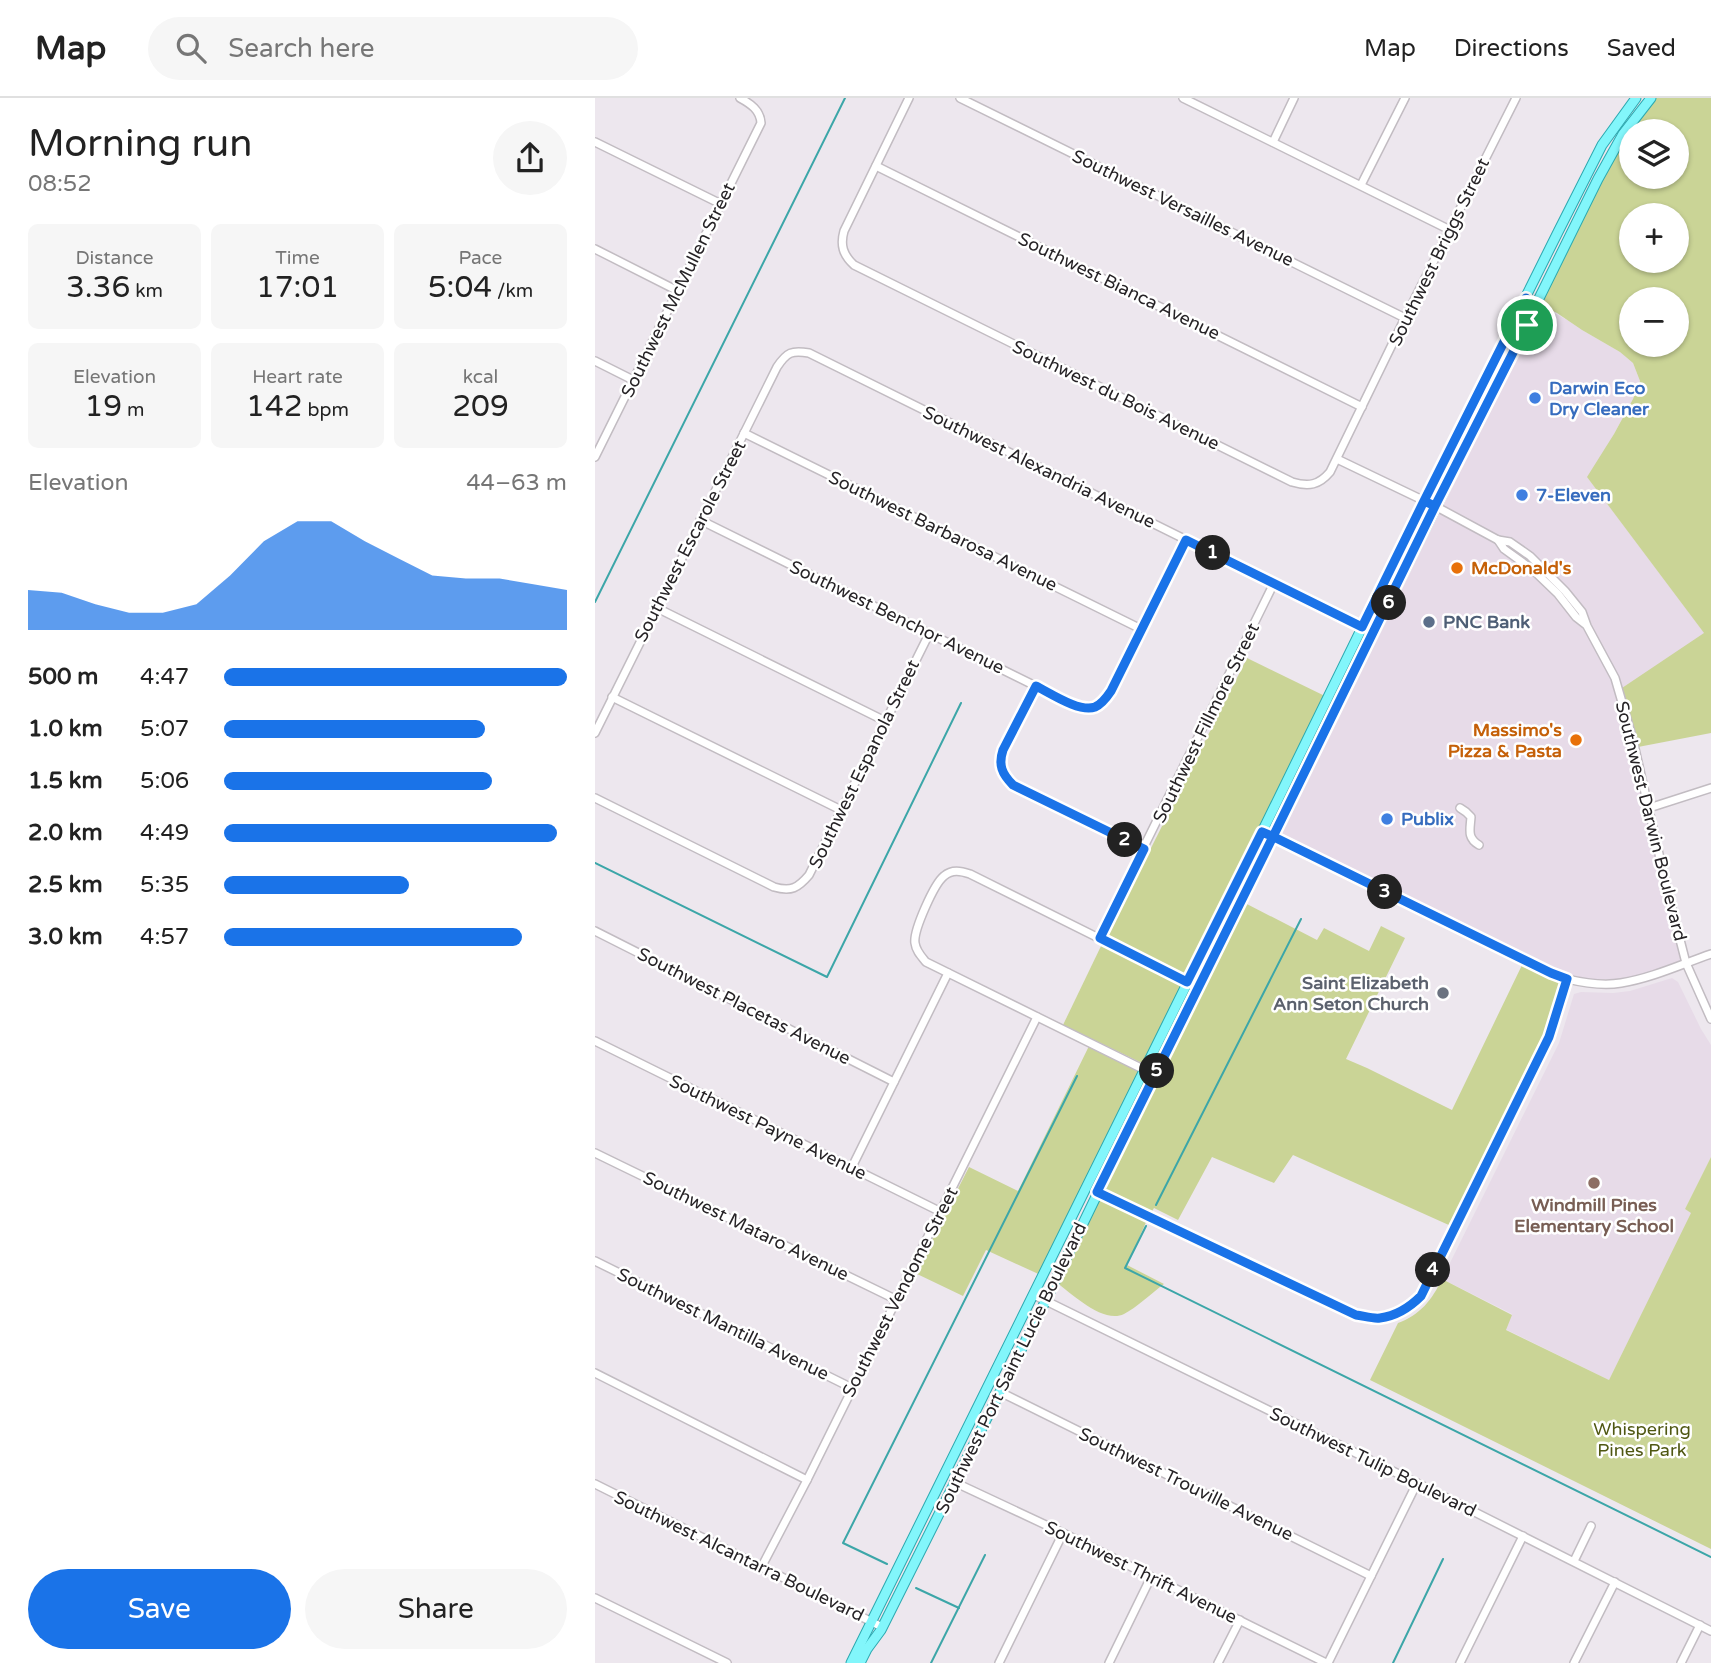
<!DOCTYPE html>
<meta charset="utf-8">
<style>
body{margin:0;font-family:"Varela Round",sans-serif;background:#f6f6f6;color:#222;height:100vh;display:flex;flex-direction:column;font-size:26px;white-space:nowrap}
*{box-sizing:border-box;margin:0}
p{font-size:23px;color:#767676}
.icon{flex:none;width:38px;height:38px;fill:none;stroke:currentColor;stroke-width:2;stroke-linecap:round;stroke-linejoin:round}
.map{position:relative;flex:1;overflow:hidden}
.panel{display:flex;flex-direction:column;background:#fff;width:595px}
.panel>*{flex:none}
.fabs{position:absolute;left:1024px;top:21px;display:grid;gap:14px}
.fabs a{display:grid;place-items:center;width:70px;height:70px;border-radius:50%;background:#fff;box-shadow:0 2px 5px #0004;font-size:35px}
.pin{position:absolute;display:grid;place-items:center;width:60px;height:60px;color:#fff;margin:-30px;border:4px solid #fff;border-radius:50%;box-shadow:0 2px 7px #0007}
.km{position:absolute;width:35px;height:35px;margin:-18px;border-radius:50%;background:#222;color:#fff;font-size:19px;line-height:35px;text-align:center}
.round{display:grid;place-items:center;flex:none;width:74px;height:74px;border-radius:37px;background:#f6f6f6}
.overview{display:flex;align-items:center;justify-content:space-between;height:119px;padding:0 28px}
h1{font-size:38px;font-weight:600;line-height:52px}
.metrics{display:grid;grid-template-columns:repeat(3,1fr);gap:10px;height:119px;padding:7px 28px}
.metrics div{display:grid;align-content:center;border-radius:10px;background:#f6f6f6;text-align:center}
.metrics b{font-size:30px;font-weight:600}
.metrics small{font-size:19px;font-weight:400}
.metrics p{font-size:19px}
.chart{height:196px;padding:14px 28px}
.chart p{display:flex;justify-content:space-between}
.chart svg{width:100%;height:126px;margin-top:7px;fill:#1a73e8;opacity:.7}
.primary-button{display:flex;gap:14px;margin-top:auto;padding:14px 28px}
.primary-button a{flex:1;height:80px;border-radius:42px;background:#1a73e8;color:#fff;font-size:28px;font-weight:600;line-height:80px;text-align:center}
.primary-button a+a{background:#f6f6f6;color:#222}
ul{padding:0 28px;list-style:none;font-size:23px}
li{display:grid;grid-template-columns:112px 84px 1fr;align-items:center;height:52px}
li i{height:18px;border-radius:9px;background:#1a73e8}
header{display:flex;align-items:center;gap:42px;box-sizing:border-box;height:98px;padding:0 35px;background:#fff;border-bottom:2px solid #e0e0e0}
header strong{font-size:33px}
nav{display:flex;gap:38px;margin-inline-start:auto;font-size:24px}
.search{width:490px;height:63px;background:#f6f6f6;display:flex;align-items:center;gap:18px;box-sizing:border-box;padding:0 24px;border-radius:38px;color:#767676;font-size:26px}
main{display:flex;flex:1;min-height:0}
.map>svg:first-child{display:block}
.built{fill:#e7dbe8}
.green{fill:#cad496;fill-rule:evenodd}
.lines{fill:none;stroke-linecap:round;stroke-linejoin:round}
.stream{stroke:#3ca6a8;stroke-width:2}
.minor-casing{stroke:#c2bcc2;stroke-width:10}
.major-casing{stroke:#2ca8af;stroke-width:11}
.minor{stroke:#fff;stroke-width:7}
.major{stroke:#82f6fb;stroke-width:9}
.route-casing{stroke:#fff;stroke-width:14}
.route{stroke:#1a73e8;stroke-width:9}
.shop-dot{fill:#3f7fe0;stroke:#fff;stroke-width:2.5}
.food-dot{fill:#e8710a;stroke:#fff;stroke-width:2.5}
.service-dot{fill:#5c6f8a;stroke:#fff;stroke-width:2.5}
.worship-dot{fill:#6b7280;stroke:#fff;stroke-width:2.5}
.education-dot{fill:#8d6e63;stroke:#fff;stroke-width:2.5}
.labels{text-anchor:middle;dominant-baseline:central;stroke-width:5;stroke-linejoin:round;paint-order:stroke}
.street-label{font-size:18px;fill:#262326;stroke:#fff}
.shop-label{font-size:18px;font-weight:bold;fill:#366cbe;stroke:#fff;text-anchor:start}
.food-label{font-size:18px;font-weight:bold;fill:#c56008;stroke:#fff;text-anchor:start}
.service-label{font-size:18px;font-weight:bold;fill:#4e5e75;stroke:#fff;text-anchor:start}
.worship-label{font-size:18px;font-weight:bold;fill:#5b616d;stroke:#fff;text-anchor:end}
.education-label{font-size:18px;font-weight:bold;fill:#785e54;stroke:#fff}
.park-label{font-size:18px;fill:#4f5712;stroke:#fff}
</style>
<header>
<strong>Map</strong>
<div class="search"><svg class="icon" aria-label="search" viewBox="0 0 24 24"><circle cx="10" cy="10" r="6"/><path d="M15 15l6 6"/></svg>Search here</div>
<nav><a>Map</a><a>Directions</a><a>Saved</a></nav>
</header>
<main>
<section class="panel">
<div class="overview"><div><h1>Morning run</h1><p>08:52</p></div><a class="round"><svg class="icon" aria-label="share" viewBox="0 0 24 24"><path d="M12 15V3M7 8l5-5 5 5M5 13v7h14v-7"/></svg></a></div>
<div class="metrics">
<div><p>Distance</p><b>3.36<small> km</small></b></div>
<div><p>Time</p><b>17:01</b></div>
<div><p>Pace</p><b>5:04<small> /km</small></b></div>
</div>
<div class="metrics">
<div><p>Elevation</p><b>19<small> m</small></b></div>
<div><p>Heart rate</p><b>142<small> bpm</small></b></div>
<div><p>kcal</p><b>209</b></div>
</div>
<div class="chart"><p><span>Elevation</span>44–63 m</p>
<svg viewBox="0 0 160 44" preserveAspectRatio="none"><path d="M0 44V30L10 31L20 35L30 38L40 38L50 35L60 25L70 13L80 6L90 6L100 13L110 19L120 25L130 26L140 26L150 28L160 30V44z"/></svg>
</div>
<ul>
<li><b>500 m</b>4:47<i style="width:100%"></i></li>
<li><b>1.0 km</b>5:07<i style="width:76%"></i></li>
<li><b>1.5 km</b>5:06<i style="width:78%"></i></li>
<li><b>2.0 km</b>4:49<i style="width:97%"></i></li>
<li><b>2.5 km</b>5:35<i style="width:54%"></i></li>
<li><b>3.0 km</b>4:57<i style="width:87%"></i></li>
</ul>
<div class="primary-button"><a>Save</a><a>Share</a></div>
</section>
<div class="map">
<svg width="1116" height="1565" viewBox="0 0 1116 1565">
<rect width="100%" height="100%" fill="#ede7ee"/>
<!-- built -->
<g class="built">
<polygon points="945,207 974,223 987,232 1025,254 1038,265 1045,283 1038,301 1019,336 993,380 1110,536 1027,591 1023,578 996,528 990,513 973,490 955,471 937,455 917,440 903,437 845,406 935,230"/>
<polygon points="841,413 901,446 907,454 936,475 960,499 979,522 990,533 1016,582 1034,644 1068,792 1086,862 1049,876 1024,881 990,881 973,877 679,735"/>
<polygon points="1077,880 1083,884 1106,931 1116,947 1116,1059 1090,1111 1097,1115 1014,1282 910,1231 917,1216 847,1181 964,945 979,896 986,894 1018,895 1035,893"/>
</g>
<!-- green -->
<g class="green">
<path d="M1061 0H1116V635L1043 649 1027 590 1109 535 992 379 1019 336 1038 301 1045 283 1038 265 1025 254 987 232 962 215 945 207 1006 83 1031 38ZM1036 33H1082V79H1036ZM1036 117H1082V163H1036ZM1036 201H1082V247H1036Z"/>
<polygon points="652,560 734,600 596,882 511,839"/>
<polygon points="648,804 722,842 729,830 774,853 786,828 810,840 751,961 772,970 857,1012 928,865 967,884 951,936 856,1128 698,1057 679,1085 617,1059 583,1122 559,1110 556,1115 502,1089"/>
<polygon points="507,846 593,889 553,968 468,927"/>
<polygon points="494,948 550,976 450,1179 391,1152 368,1198 320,1175 374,1069 423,1093"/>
<path d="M1116 1059V1451L775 1282 803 1225C825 1217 837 1202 847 1181L917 1217 911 1232 1014 1282 1096 1115 1090 1111Z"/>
<path d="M499 1096 552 1122 532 1167 569 1186C558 1194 541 1210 529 1216 508 1226 477 1196 461 1184Z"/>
</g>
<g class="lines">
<!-- stream -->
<g class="stream">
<polyline points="0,504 250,0"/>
<polyline points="0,765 232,879 366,605"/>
<polyline points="561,1107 706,821"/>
<polyline points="551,1128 530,1170 1116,1459"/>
<polyline points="292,1466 248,1445 482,978"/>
<polyline points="321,1490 364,1510"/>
<polyline points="336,1565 390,1457"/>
<polyline points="798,1565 848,1461"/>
</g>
<defs>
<g id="minor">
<path d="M314 0 249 133C245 147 248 157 259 167L697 384C714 389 724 387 735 374L810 220 921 0"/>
<polyline points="365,0 810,220"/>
<polyline points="588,0 855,132"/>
<polyline points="0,44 126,106"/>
<polyline points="678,44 699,0"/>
<polyline points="281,68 767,309"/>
<polyline points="766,87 810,0"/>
<polyline points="0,151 83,193"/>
<polyline points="0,263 38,282"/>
<polyline points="149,335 546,531"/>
<path d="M0 359 166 25C165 12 156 6 145 0"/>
<polyline points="742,361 840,408 903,442 915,444 935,458 970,493 987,514 992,528 1020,580 1038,642 1072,791 1091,865 1116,921"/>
<path d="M105 422 483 609C499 612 506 605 516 593L591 442"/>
<polyline points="903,442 909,451 938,472 963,496 981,519 990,526"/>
<polyline points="62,510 290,623"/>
<path d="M441 588 408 652C403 667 407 676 418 687L549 751"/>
<polyline points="17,599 246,712"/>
<path d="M0 635 182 269C192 254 197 252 214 255L767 529"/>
<path d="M0 700 179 789C196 794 203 790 214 777L334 536"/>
<path d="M865 710 871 714 876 719C875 732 872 740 884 747"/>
<polyline points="1054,710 1116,690"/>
<path d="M667 734 972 881C989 885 1008 888 1026 885 1057 880 1087 866 1116 856"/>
<polyline points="0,833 299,984"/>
<polyline points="504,840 679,485"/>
<polyline points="0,943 346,1114"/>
<path d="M560 977 331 864C326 858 321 853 320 845 318 833 339 786 349 778 357 771 366 773 375 776L592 884"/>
<polyline points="0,1055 302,1202"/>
<polyline points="256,1071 353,875"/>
<path d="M502 1094 761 1217C769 1218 778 1221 785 1220 801 1218 815 1209 826 1198L954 939 972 881"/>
<polyline points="0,1163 257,1290"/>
<polyline points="439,1197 822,1385 1116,1533"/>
<polyline points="0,1275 212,1382"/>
<polyline points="405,1294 776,1478"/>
<polyline points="359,1384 468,1435 731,1565"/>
<polyline points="0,1386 287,1529"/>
<polyline points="979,1463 996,1428"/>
<polyline points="167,1468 212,1382 442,919"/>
<polyline points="0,1500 132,1565"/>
<polyline points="404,1565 468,1435"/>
<polyline points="514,1565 556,1479"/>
<polyline points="623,1565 645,1522"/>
<polyline points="733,1565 822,1385"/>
<polyline points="865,1565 928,1438"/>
<polyline points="979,1565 1020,1484"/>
<polyline points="1086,1565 1105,1527"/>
</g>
<g id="major">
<polyline points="256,1565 667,734 829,403 963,134 1007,47 1041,0"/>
<polyline points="265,1565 272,1551 286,1532 451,1202 541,1016 1003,81 1028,36 1056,0"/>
</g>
</defs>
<!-- minor casing -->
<use href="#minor" class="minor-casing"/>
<!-- major casing -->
<use href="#major" class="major-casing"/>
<!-- minor -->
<use href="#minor" class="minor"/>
<!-- major -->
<use href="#major" class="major"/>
</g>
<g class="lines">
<defs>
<path id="route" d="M932 227 840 408 829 403 767 529 591 442 516 593C512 599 507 606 500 609 485 615 455 595 441 588L408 652C403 667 407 676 418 687L549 751 505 840 592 884 667 734 679 739 956 875 972 881 954 939 826 1198C815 1209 801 1218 785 1220 778 1221 769 1218 761 1217L502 1094C615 865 729 638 840 408L829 403 931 200 932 227"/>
</defs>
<!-- route casing -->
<use href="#route" class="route-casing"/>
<!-- route -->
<use href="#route" class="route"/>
</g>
<!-- markers -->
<g class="shop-dot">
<circle cx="940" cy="300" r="7"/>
<circle cx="927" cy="397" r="7"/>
<circle cx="792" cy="721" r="7"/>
</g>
<g class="food-dot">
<circle cx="862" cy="470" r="7"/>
<circle cx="981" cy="642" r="7"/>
</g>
<circle class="service-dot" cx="834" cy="524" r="7"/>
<circle class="worship-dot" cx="848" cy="895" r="7"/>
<circle class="education-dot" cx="999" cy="1085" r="7"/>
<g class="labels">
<!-- street labels -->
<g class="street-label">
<text transform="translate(588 110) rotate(26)">Southwest Versailles Avenue</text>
<text transform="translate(844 154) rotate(-64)">Southwest Briggs Street</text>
<text transform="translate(524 188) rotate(26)">Southwest Bianca Avenue</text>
<text transform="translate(83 192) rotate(-64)">Southwest McMullen Street</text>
<text transform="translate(521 297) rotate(26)">Southwest du Bois Avenue</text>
<text transform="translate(444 369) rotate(26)">Southwest Alexandria Avenue</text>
<text transform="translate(348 433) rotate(26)">Southwest Barbarosa Avenue</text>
<text transform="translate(95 443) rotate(-63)">Southwest Escarole Street</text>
<text transform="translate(302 519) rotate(26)">Southwest Benchor Avenue</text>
<text transform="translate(611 625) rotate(-64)">Southwest Fillmore Street</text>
<text transform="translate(269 666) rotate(-64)">Southwest Espanola Street</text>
<text transform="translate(1056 723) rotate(76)">Southwest Darwin Boulevard</text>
<text transform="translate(149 908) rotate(27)">Southwest Placetas Avenue</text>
<text transform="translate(173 1029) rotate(26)">Southwest Payne Avenue</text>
<text transform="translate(151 1128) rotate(26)">Southwest Mataro Avenue</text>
<text transform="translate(305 1194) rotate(-63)">Southwest Vendome Street</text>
<text transform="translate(128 1226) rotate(26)">Southwest Mantilla Avenue</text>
<text transform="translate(416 1270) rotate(-64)">Southwest Port Saint Lucie Boulevard</text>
<text transform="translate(778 1364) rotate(26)">Southwest Tulip Boulevard</text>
<text transform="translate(591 1386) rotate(26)">Southwest Trouville Avenue</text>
<text transform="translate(144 1458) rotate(26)">Southwest Alcantarra Boulevard</text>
<text transform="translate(546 1474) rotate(26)">Southwest Thrift Avenue</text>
</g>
<!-- shop labels -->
<g class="shop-label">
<text x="954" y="290">Darwin Eco<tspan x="954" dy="21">Dry Cleaner</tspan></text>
<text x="941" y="397">7-Eleven</text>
<text x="806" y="721">Publix</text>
</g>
<!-- food labels -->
<g class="food-label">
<text x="876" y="470">McDonald's</text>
<text x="967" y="632" text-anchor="end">Massimo's<tspan x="967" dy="21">Pizza &amp; Pasta</tspan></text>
</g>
<!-- service labels -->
<g class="service-label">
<text x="848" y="524">PNC Bank</text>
</g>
<!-- worship labels -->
<g class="worship-label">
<text x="834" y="885">Saint Elizabeth<tspan x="834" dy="21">Ann Seton Church</tspan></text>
</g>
<!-- education labels -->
<g class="education-label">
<text x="999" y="1107">Windmill Pines<tspan x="999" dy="21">Elementary School</tspan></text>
</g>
<!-- park labels -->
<g class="park-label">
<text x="1047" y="1331">Whispering<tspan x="1047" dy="21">Pines Park</tspan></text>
</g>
</g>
</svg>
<div class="fabs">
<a><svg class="icon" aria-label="layers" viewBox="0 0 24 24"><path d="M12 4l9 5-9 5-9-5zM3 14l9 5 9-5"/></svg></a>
<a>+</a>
<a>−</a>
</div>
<div class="pin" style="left:932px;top:227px;background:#1e9e55"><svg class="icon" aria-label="arrive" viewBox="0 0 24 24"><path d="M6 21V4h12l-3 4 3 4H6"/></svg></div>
<b class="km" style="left:618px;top:455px">1</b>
<b class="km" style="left:530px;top:742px">2</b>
<b class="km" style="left:790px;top:794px">3</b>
<b class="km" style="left:838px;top:1172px">4</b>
<b class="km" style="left:562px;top:973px">5</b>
<b class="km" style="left:794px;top:505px">6</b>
</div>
</main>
